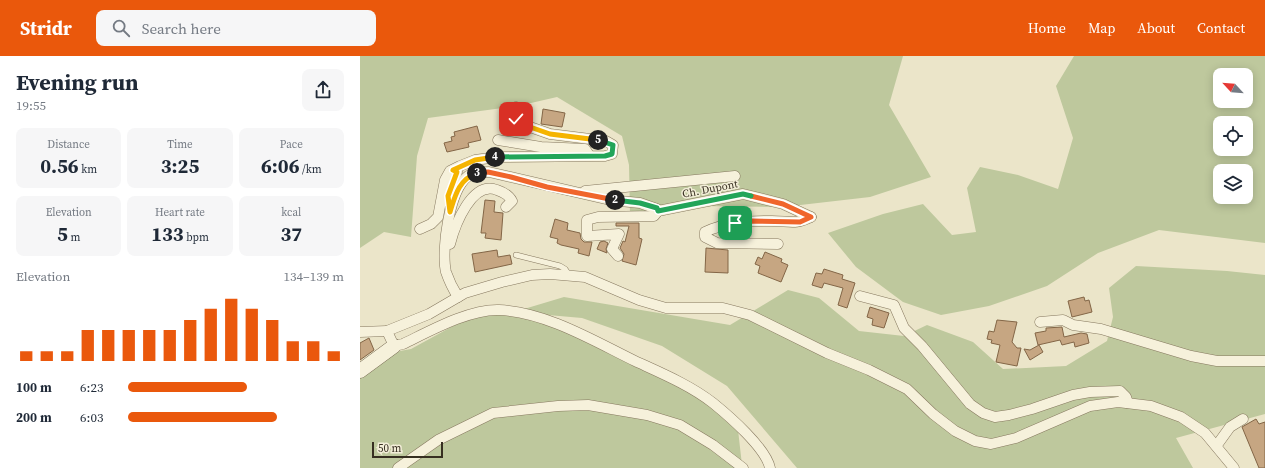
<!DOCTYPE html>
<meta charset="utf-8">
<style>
body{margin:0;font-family:"Source Serif 4",serif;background:#f6f6f7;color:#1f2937;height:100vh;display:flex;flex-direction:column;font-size:15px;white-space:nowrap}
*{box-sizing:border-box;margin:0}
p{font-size:13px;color:#747a83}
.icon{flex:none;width:22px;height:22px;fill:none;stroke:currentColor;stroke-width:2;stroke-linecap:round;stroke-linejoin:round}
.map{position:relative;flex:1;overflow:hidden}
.panel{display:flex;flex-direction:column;background:#fff;width:360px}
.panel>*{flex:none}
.needle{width:26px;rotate:296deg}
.controls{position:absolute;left:853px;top:12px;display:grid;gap:8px}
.controls a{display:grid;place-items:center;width:40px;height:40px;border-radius:8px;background:#fff;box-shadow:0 2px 10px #0003;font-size:20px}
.scale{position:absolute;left:12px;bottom:10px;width:71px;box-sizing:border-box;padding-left:4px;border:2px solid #372f21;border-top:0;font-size:11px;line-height:14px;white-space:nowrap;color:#372f21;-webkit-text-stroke:3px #f3eed8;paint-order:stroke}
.pin{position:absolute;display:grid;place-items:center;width:34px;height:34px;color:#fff;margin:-17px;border-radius:8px;box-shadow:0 2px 6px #0006}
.km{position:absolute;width:20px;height:20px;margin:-10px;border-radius:50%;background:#222;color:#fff;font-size:11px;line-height:20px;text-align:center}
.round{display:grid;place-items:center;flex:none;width:42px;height:42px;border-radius:8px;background:#f6f6f7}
.summary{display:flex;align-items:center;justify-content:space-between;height:68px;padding:0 16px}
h1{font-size:22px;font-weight:700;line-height:30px}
.metrics{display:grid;grid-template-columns:repeat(3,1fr);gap:6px;height:68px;padding:4px 16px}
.metrics div{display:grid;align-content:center;border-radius:8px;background:#f6f6f7;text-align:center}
.metrics b{font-size:20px;font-weight:700}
.metrics small{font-size:11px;font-weight:400}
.metrics p{font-size:11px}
.chart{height:112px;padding:8px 16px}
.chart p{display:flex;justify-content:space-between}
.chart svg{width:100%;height:72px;margin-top:4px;stroke:#ea580c;stroke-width:6}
ul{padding:0 16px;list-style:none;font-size:13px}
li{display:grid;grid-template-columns:64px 48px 1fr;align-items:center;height:30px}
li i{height:10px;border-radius:5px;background:#ea580c}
header{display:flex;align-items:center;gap:24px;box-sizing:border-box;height:56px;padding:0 20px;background:#ea580c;color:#fff}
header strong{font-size:19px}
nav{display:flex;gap:22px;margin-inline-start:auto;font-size:14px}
.search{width:280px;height:36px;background:#f6f6f7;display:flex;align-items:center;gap:10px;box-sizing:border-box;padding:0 14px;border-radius:8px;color:#747a83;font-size:15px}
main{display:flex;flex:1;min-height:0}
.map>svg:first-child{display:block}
.green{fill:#bec89d;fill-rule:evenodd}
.building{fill:#c6a682;stroke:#836647}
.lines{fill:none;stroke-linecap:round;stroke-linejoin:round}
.lane-casing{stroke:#86785f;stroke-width:6}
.street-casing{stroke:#86785f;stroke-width:11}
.secondary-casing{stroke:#685942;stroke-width:15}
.lane{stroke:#f6f1db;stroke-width:5}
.street{stroke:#f6f1db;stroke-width:10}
.secondary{stroke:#f6f1db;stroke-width:14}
.split-1-casing{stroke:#fff;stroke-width:8}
.split-2-casing{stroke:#fff;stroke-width:8}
.split-3-casing{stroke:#fff;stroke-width:8}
.split-4-casing{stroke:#fff;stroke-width:8}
.split-5-casing{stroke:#fff;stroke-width:8}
.split-6-casing{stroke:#fff;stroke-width:8}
.split-1{stroke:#f0652b;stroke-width:5}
.split-2{stroke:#22a559;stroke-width:5}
.split-3{stroke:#f0652b;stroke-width:5}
.split-4{stroke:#f5b400;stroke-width:5}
.split-5{stroke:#22a559;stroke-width:5}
.split-6{stroke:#f5b400;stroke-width:5}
.labels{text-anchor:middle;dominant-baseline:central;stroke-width:3;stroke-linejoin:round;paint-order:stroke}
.street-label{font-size:11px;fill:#372f21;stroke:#f3eed8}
</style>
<header>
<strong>Stridr</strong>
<div class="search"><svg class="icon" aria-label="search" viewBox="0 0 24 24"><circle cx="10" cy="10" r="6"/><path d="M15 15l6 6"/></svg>Search here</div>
<nav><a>Home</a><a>Map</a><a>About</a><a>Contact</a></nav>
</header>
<main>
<section class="panel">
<div class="summary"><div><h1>Evening run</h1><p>19:55</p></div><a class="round"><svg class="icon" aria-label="share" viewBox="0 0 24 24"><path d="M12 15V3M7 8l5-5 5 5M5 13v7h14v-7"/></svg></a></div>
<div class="metrics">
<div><p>Distance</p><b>0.56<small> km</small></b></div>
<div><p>Time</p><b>3:25</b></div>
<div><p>Pace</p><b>6:06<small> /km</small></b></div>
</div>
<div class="metrics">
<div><p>Elevation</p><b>5<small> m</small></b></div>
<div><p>Heart rate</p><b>133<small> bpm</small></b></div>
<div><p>kcal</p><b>37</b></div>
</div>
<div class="chart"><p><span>Elevation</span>134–139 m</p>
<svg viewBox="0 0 160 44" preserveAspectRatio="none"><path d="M5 44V38M15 44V38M25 44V38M35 44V25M45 44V25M55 44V25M65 44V25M75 44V25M85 44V19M95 44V12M105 44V6M115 44V12M125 44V19M135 44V32M145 44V32M155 44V38"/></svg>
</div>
<ul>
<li><b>100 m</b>6:23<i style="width:55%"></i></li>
<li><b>200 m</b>6:03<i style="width:69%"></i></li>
</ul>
</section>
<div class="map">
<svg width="905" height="412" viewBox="0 0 905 412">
<rect width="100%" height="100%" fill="#ebe5c9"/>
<!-- green -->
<g class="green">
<polygon points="0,0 543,0 529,49 571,121 510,141 423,151 332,150 270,158 269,109 262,80 197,41 158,50 68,62 57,100 51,181 24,176 0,192"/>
<path d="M714 0H905V187L799 174 738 197 687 230 629 250 581 259 543 246 496 211 468 177 523 158 563 148 592 179 616 176 607 132 620 111 658 119 698 133 713 82 696 30ZM860 19H886V45H860ZM860 67H886V93H860ZM860 115H886V141H860Z"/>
<polygon points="776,210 867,215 905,219 905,358 816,382 833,412 437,412 367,330 302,290 222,262 154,256 204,241 370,269 428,234 459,242 499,275 544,280 567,269 613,286 643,313 706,310 747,285 753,261 749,232"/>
<polygon points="143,253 207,274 298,316 377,365 382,409 386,412 0,412 0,316 40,295 51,293 104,264"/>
</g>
<!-- building -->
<g class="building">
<polygon points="183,53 205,57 202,71 181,68"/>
<polygon points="117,70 121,84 108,87 109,91 87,96 84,87 92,85 91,81 95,80 94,76"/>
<polygon points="125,144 135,145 134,156 143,157 141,184 125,182 126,177 121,177"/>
<polygon points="195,163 208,167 207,174 220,177 221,183 224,186 232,186 229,200 218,197 219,193 201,189 197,187 198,183 190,181"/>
<polygon points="256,167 279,167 279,182 282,183 276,209 262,205 264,198 260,192 263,185 265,186 269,170 256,170"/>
<polygon points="244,185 248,187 246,193 247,197 237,193 240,186"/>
<polygon points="346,192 368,194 368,217 345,216"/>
<polygon points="137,194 138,201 150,199 152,208 115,216 112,198"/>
<polygon points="405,196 422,203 421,206 428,209 421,226 398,217 400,210 395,208 398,201 402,203"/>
<polygon points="464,213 483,219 482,223 495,227 487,252 478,249 483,232 464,227 462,232 452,229 456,217 462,218"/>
<polygon points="724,241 725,245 729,244 732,256 712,261 708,245"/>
<polygon points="510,251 529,257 524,272 512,269 513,263 507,261"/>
<polygon points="637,264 657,266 652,286 657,292 661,292 657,310 636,306 640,289 631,287 632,284 627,283 629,275 634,276"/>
<polygon points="702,271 704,281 721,277 727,278 729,287 715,291 714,286 702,289 700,284 678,289 675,277 686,275 686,272"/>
<polygon points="9,282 14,294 0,304 0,287"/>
<polygon points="679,289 683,296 670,304 664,293 670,294"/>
<polygon points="896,363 899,368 905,366 905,412 899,412 882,371"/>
</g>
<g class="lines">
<defs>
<polyline id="lane" points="156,199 200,210 205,213 209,219"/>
<g id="street">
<polyline points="138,84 181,91 225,93 229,99"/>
<polyline points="225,135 375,120"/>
<polyline points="88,146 88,140 97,116 93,114"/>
<polyline points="298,155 383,138 423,148 451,161"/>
<polyline points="60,173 71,168 78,161 85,124 90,115 100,110 115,104 137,101 245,100 252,98 253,89 246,85 190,78 170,71 155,63 156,51"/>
<path d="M90 188C95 169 112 124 137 134 143 136 149 139 152 145L146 151"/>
<path d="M418 188 357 187 345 181V176C366 166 389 165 412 165 429 165 436 169 451 161"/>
<polyline points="258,200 252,193 259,178 227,180 227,164 238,161 294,160 298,155"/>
<polyline points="500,240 534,249 544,272 562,290 610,348 623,357 635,361 649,359 672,353 713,339 730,336 760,335 766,341 768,347"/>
<path d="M98 241C93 233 89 225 86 216 81 195 89 134 108 120 114 116 122 116 129 116L250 144 280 147 297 153 298 155"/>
<polyline points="680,266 703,264 713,269 741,273 831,300 857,305 905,305"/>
<polyline points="0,276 27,275"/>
<polyline points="857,389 870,371 883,363"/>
<polyline points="38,412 78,384 133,357 198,350 228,349 287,359 320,369 353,389 383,412"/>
<path d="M410 412C406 392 369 360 353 347 330 329 301 317 275 305 234 285 186 256 139 254 109 253 70 275 43 288L34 290 27 275 69 258 105 237 142 226 172 219 190 218 225 221 279 244 306 252H363L390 259 467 297 509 314 547 333 573 358 595 375 615 385 631 388 656 382 730 350 758 346 791 350 821 361 845 377 874 412"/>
</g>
<polyline id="secondary" points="0,315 34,290"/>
</defs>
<!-- lane casing -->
<use href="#lane" class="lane-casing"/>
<!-- street casing -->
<use href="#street" class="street-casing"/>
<!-- secondary casing -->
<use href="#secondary" class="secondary-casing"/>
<!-- lane -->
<use href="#lane" class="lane"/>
<!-- street -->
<use href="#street" class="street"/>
<!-- secondary -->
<use href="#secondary" class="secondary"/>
</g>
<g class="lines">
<defs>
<polyline id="split-1" points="375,167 392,165 440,166 451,161 423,148 391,140"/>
<polyline id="split-2" points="255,144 280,147 297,152 298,155 383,138 391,140"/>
<polyline id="split-3" points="117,117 128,116 151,121 187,131 255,144"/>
<path id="split-4" d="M117 117C99 123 95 140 90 156L88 140 97 116 93 114 115 104 135 101"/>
<polyline id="split-5" points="135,101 245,100 252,98 253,89 238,84"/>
<polyline id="split-6" points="156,63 170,71 190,78 238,84"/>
</defs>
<!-- split-1 casing -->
<use href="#split-1" class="split-1-casing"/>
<!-- split-2 casing -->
<use href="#split-2" class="split-2-casing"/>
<!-- split-3 casing -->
<use href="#split-3" class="split-3-casing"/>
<!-- split-4 casing -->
<use href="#split-4" class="split-4-casing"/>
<!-- split-5 casing -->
<use href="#split-5" class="split-5-casing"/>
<!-- split-6 casing -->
<use href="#split-6" class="split-6-casing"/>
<!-- split-1 -->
<use href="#split-1" class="split-1"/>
<!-- split-2 -->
<use href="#split-2" class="split-2"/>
<!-- split-3 -->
<use href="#split-3" class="split-3"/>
<!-- split-4 -->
<use href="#split-4" class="split-4"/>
<!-- split-5 -->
<use href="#split-5" class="split-5"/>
<!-- split-6 -->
<use href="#split-6" class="split-6"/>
</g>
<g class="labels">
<!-- street labels -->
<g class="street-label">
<text transform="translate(350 133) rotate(-11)">Ch. Dupont</text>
</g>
</g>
</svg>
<div class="controls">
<a><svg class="needle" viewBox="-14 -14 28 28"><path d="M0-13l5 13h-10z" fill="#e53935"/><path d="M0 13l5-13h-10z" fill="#747a83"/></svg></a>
<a><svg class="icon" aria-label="locate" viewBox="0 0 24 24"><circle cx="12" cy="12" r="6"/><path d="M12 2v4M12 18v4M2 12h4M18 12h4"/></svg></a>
<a><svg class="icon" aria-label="layers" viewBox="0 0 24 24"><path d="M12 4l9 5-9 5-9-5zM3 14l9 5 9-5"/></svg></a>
</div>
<div class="scale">50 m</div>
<div class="pin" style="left:375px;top:167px;background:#1e9e55"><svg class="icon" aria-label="arrive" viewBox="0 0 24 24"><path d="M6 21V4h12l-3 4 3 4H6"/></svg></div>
<div class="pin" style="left:156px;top:63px;background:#d93025"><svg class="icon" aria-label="check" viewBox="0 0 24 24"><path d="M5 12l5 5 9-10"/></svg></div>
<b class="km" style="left:255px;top:144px">2</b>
<b class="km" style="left:117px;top:117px">3</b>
<b class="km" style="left:135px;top:101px">4</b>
<b class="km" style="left:238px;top:84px">5</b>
</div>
</main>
